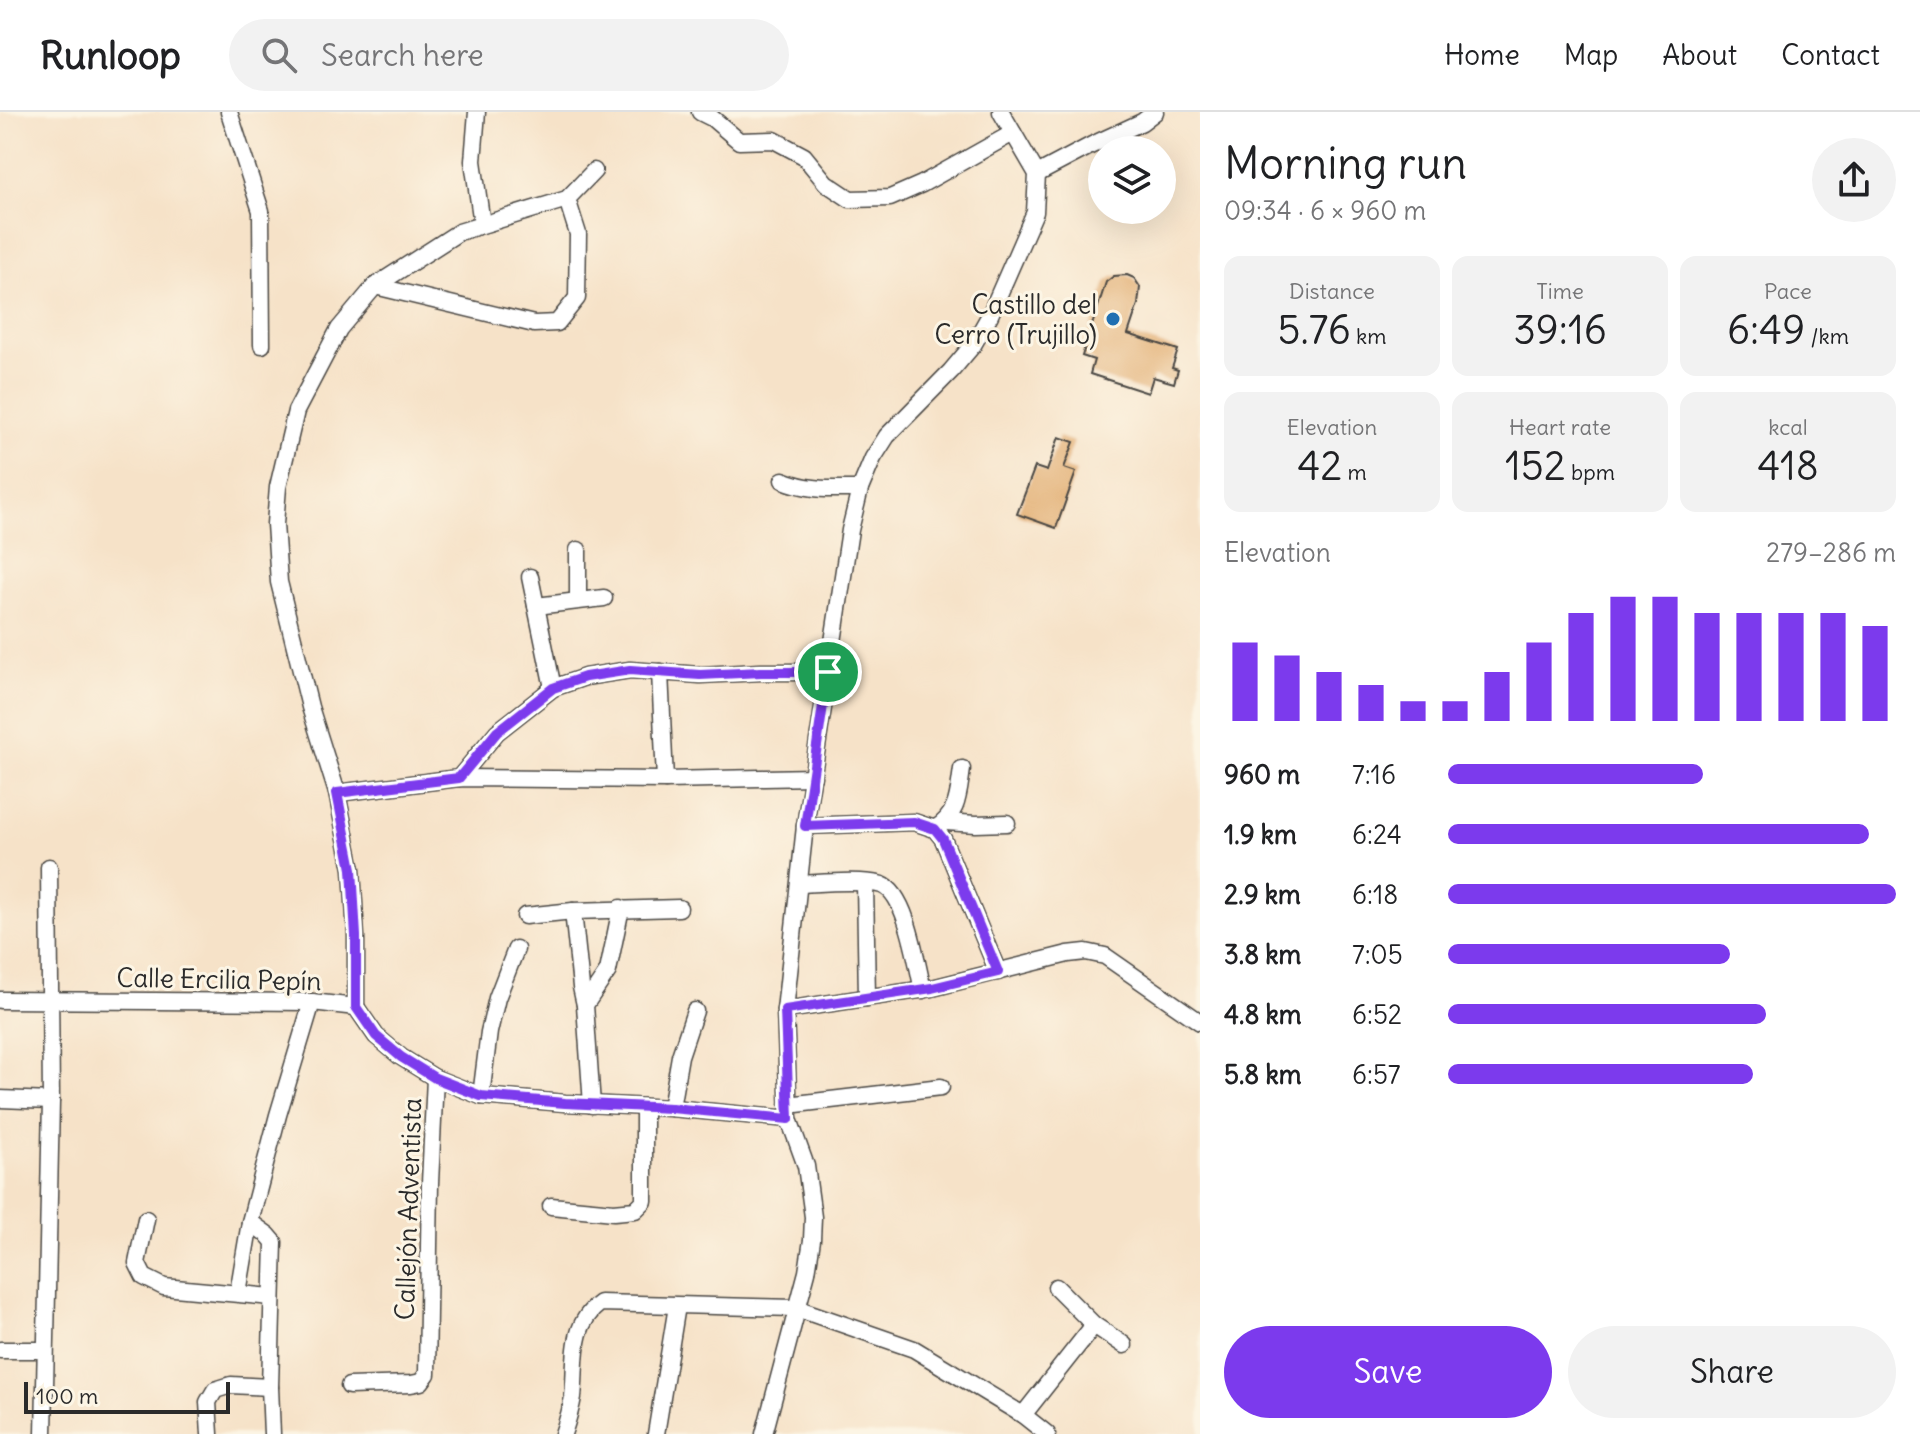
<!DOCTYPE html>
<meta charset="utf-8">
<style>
body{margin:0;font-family:Delius,sans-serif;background:#f2f2f2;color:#202124;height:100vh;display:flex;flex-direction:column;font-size:30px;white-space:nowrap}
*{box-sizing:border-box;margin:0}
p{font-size:26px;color:#757577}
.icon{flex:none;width:44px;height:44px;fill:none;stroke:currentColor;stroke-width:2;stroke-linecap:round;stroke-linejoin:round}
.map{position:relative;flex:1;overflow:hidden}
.sheet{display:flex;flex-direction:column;background:#fff;width:720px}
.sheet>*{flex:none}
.fabs{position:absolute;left:1088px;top:24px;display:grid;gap:16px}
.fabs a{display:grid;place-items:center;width:88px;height:88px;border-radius:50%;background:#fff;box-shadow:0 8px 32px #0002;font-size:40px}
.scale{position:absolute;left:24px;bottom:20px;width:206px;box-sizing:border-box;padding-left:8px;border:4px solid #2b2b2b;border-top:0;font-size:22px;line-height:28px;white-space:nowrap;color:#2b2b2b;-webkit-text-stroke:6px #fcf5e5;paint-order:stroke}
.pin{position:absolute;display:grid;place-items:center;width:68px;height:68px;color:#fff;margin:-34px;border:4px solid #fff;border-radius:50%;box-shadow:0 2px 8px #0007}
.round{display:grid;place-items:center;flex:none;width:84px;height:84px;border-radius:42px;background:#f2f2f2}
.overview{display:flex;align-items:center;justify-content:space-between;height:136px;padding:0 24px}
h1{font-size:44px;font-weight:600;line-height:60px}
.metrics{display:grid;grid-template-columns:repeat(3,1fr);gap:12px;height:136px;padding:8px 24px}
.metrics div{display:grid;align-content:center;border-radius:16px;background:#f2f2f2;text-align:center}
.metrics b{font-size:40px;font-weight:600}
.metrics small{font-size:22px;font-weight:400}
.metrics p{font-size:22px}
.chart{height:224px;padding:16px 24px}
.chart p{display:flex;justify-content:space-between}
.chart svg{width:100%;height:144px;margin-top:8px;stroke:#7c3aed;stroke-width:6}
.button{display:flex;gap:16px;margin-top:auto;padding:16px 24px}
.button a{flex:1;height:92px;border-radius:48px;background:#7c3aed;color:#fff;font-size:32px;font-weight:600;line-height:92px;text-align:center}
.button a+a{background:#f2f2f2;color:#202124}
ul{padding:0 24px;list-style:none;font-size:26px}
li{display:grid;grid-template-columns:128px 96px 1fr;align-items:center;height:60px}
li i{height:20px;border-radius:10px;background:#7c3aed}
header{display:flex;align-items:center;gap:48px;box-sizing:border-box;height:112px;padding:0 40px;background:#fff;border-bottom:2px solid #e0e0e0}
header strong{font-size:38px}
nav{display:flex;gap:44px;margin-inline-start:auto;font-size:28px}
.search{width:560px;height:72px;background:#f2f2f2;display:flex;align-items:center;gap:20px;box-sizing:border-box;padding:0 28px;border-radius:44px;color:#757577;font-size:30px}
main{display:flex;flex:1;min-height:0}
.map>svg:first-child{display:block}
.building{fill:#dea361}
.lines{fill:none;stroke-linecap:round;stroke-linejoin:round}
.minor-casing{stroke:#494643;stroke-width:19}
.minor{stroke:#fff;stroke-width:16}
.route-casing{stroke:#fff;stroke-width:16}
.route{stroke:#7c3aed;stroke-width:10}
.poi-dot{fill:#1f6fb2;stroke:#fcf5e5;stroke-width:3}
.labels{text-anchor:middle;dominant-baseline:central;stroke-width:6;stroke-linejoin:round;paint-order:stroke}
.poi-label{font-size:26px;fill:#2b2b2b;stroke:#fcf5e5;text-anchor:end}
.street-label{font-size:26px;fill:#2b2b2b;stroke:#fcf5e5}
</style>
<header>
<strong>Runloop</strong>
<div class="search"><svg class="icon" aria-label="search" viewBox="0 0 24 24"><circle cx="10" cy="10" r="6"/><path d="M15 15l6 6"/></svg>Search here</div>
<nav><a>Home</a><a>Map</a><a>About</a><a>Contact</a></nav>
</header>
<main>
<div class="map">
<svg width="1200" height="1322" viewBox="0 0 1200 1322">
<rect width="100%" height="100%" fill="#fcf5e5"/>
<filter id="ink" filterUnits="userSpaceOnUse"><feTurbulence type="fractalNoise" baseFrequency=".0125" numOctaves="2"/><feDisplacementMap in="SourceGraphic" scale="16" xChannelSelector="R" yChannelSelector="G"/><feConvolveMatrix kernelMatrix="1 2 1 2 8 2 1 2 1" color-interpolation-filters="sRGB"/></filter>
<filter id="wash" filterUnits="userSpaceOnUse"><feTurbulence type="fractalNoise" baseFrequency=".006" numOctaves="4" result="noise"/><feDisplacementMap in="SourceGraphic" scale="32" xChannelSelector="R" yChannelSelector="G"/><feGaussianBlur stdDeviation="1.8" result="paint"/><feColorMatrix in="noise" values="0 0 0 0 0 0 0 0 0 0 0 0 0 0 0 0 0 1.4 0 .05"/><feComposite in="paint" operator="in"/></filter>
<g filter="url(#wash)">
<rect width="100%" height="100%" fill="#f6e2c8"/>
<g id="blocks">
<!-- building -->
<g class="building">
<polygon points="1127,163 1134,166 1140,175 1138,192 1128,222 1178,238 1172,256 1178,258 1174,271 1153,265 1148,281 1090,262 1094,248 1082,244 1106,170 1114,164"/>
<polygon points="1059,325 1074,330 1064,356 1076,360 1056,416 1017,402 1035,355 1047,359"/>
</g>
</g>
</g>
<g filter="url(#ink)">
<use href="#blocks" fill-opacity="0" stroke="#494643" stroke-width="2"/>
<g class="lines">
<defs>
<g id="minor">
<polyline points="229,0 261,99 262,233"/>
<polyline points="477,0 473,49 482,112"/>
<polyline points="700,0 712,6 739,29 774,28 804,44 826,71 850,87 890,86 922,72 1013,21"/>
<polyline points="1037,62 1092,33 1142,10 1155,0"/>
<polyline points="375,174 534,212 557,211 577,186 578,122 567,87"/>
<path d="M783 368C809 379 833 377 860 377"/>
<polyline points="578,438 578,487"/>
<polyline points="530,465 553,576"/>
<polyline points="536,494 604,486"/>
<polyline points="660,560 665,668"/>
<polyline points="459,666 497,620 553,576 585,565 630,558 700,563 761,560 828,560"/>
<polyline points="337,681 459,666 665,668 813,665"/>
<polyline points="946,710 976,712 1007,711"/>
<polyline points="805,714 914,710 935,717 943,727 998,860"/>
<path d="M935 717C959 701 958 683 962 657"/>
<polyline points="865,771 867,886"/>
<path d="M800 772C822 771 863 767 882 773 907 782 917 854 923 878"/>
<polyline points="573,799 581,875 585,893"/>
<polyline points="525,804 573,799 679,796"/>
<polyline points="0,888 312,890 356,895 376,924 401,945 435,966 481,984 565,991 671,996 789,1007"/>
<polyline points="356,895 356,824 352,757 337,681 310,595 279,470 275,412 278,375 296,299 339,217 375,174 459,120 567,87 594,59"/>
<polyline points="785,898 932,876 1068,842 1086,840 1105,844 1200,910"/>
<polyline points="481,984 489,920 497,886 516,837"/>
<polyline points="0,987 51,989"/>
<polyline points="592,993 585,893 608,859 621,796"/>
<polyline points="788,993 941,975"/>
<polyline points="671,996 680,944 695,899"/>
<polyline points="551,1094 614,1100 635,1098 644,1089 644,995"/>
<polyline points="146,1107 137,1151 144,1165 164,1175 272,1185"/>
<polyline points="250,1110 268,1123 274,1130 270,1275 272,1322"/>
<polyline points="238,1181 250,1110 278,1003 312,890"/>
<polyline points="1094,1213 1124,1233"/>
<polyline points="0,1238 45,1238"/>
<polyline points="349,1274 411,1272 421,1270 427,1262 430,1071 435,966"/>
<polyline points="1023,1303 1094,1213 1056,1175"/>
<polyline points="44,1322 51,989 49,755"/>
<polyline points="210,1322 208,1290 215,1278 231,1273 270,1275"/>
<path d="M563 1322C567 1310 571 1297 573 1285 577 1250 569 1214 600 1191L796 1196 914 1237 1023 1303 1047 1322"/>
<polyline points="656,1322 677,1194"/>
<polyline points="764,1322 807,1160 812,1128 813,1105 806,1054 789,1007 785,898 805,714 850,418 860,377 873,346 887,324 951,259 973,233 990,203 1035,100 1037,62 1001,0"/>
</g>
</defs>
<!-- minor casing -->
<use href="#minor" class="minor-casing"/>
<!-- minor -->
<use href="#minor" class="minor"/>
</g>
</g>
<g class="lines" filter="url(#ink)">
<defs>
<polygon id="route" points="630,558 700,563 761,560 828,560 805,714 914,710 935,717 943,727 998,860 932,876 785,898 789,1007 671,996 565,991 481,984 435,966 401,945 376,924 356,895 356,824 352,757 337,681 459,666 497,620 553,576 585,565"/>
</defs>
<!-- route casing -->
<use href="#route" class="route-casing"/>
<!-- route -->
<use href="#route" class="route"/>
</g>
<!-- markers -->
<circle class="poi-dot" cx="1113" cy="207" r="8"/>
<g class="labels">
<!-- poi labels -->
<g class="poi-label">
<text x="1097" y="192">Castillo del<tspan x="1097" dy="30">Cerro (Trujillo)</tspan></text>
</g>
<!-- street labels -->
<g class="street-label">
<text transform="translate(219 867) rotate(1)">Calle Ercilia Pepín</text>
<text transform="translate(408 1097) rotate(-88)">Callejón Adventista</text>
</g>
</g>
</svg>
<div class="fabs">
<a><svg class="icon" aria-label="layers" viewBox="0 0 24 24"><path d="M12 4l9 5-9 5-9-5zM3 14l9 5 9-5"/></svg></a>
</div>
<div class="scale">100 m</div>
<div class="pin" style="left:828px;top:560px;background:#1e9e55"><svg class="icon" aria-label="arrive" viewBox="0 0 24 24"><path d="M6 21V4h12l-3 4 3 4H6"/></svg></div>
</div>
<section class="sheet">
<div class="overview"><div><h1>Morning run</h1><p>09:34 · 6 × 960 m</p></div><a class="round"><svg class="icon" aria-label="share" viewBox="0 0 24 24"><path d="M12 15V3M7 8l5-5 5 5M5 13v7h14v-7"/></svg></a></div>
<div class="metrics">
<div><p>Distance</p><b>5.76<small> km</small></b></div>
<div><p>Time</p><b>39:16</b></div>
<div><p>Pace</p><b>6:49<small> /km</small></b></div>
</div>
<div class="metrics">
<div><p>Elevation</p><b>42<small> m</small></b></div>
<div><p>Heart rate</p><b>152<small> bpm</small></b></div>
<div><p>kcal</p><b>418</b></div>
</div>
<div class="chart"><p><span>Elevation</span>279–286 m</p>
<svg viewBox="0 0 160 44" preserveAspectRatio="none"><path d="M5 44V20M15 44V24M25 44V29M35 44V33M45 44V38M55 44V38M65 44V29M75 44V20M85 44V11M95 44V6M105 44V6M115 44V11M125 44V11M135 44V11M145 44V11M155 44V15"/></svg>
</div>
<ul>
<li><b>960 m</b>7:16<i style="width:57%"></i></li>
<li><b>1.9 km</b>6:24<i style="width:94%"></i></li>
<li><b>2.9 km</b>6:18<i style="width:100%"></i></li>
<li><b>3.8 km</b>7:05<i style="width:63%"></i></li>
<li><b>4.8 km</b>6:52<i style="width:71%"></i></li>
<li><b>5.8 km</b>6:57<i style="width:68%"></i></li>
</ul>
<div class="button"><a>Save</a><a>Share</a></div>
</section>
</main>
